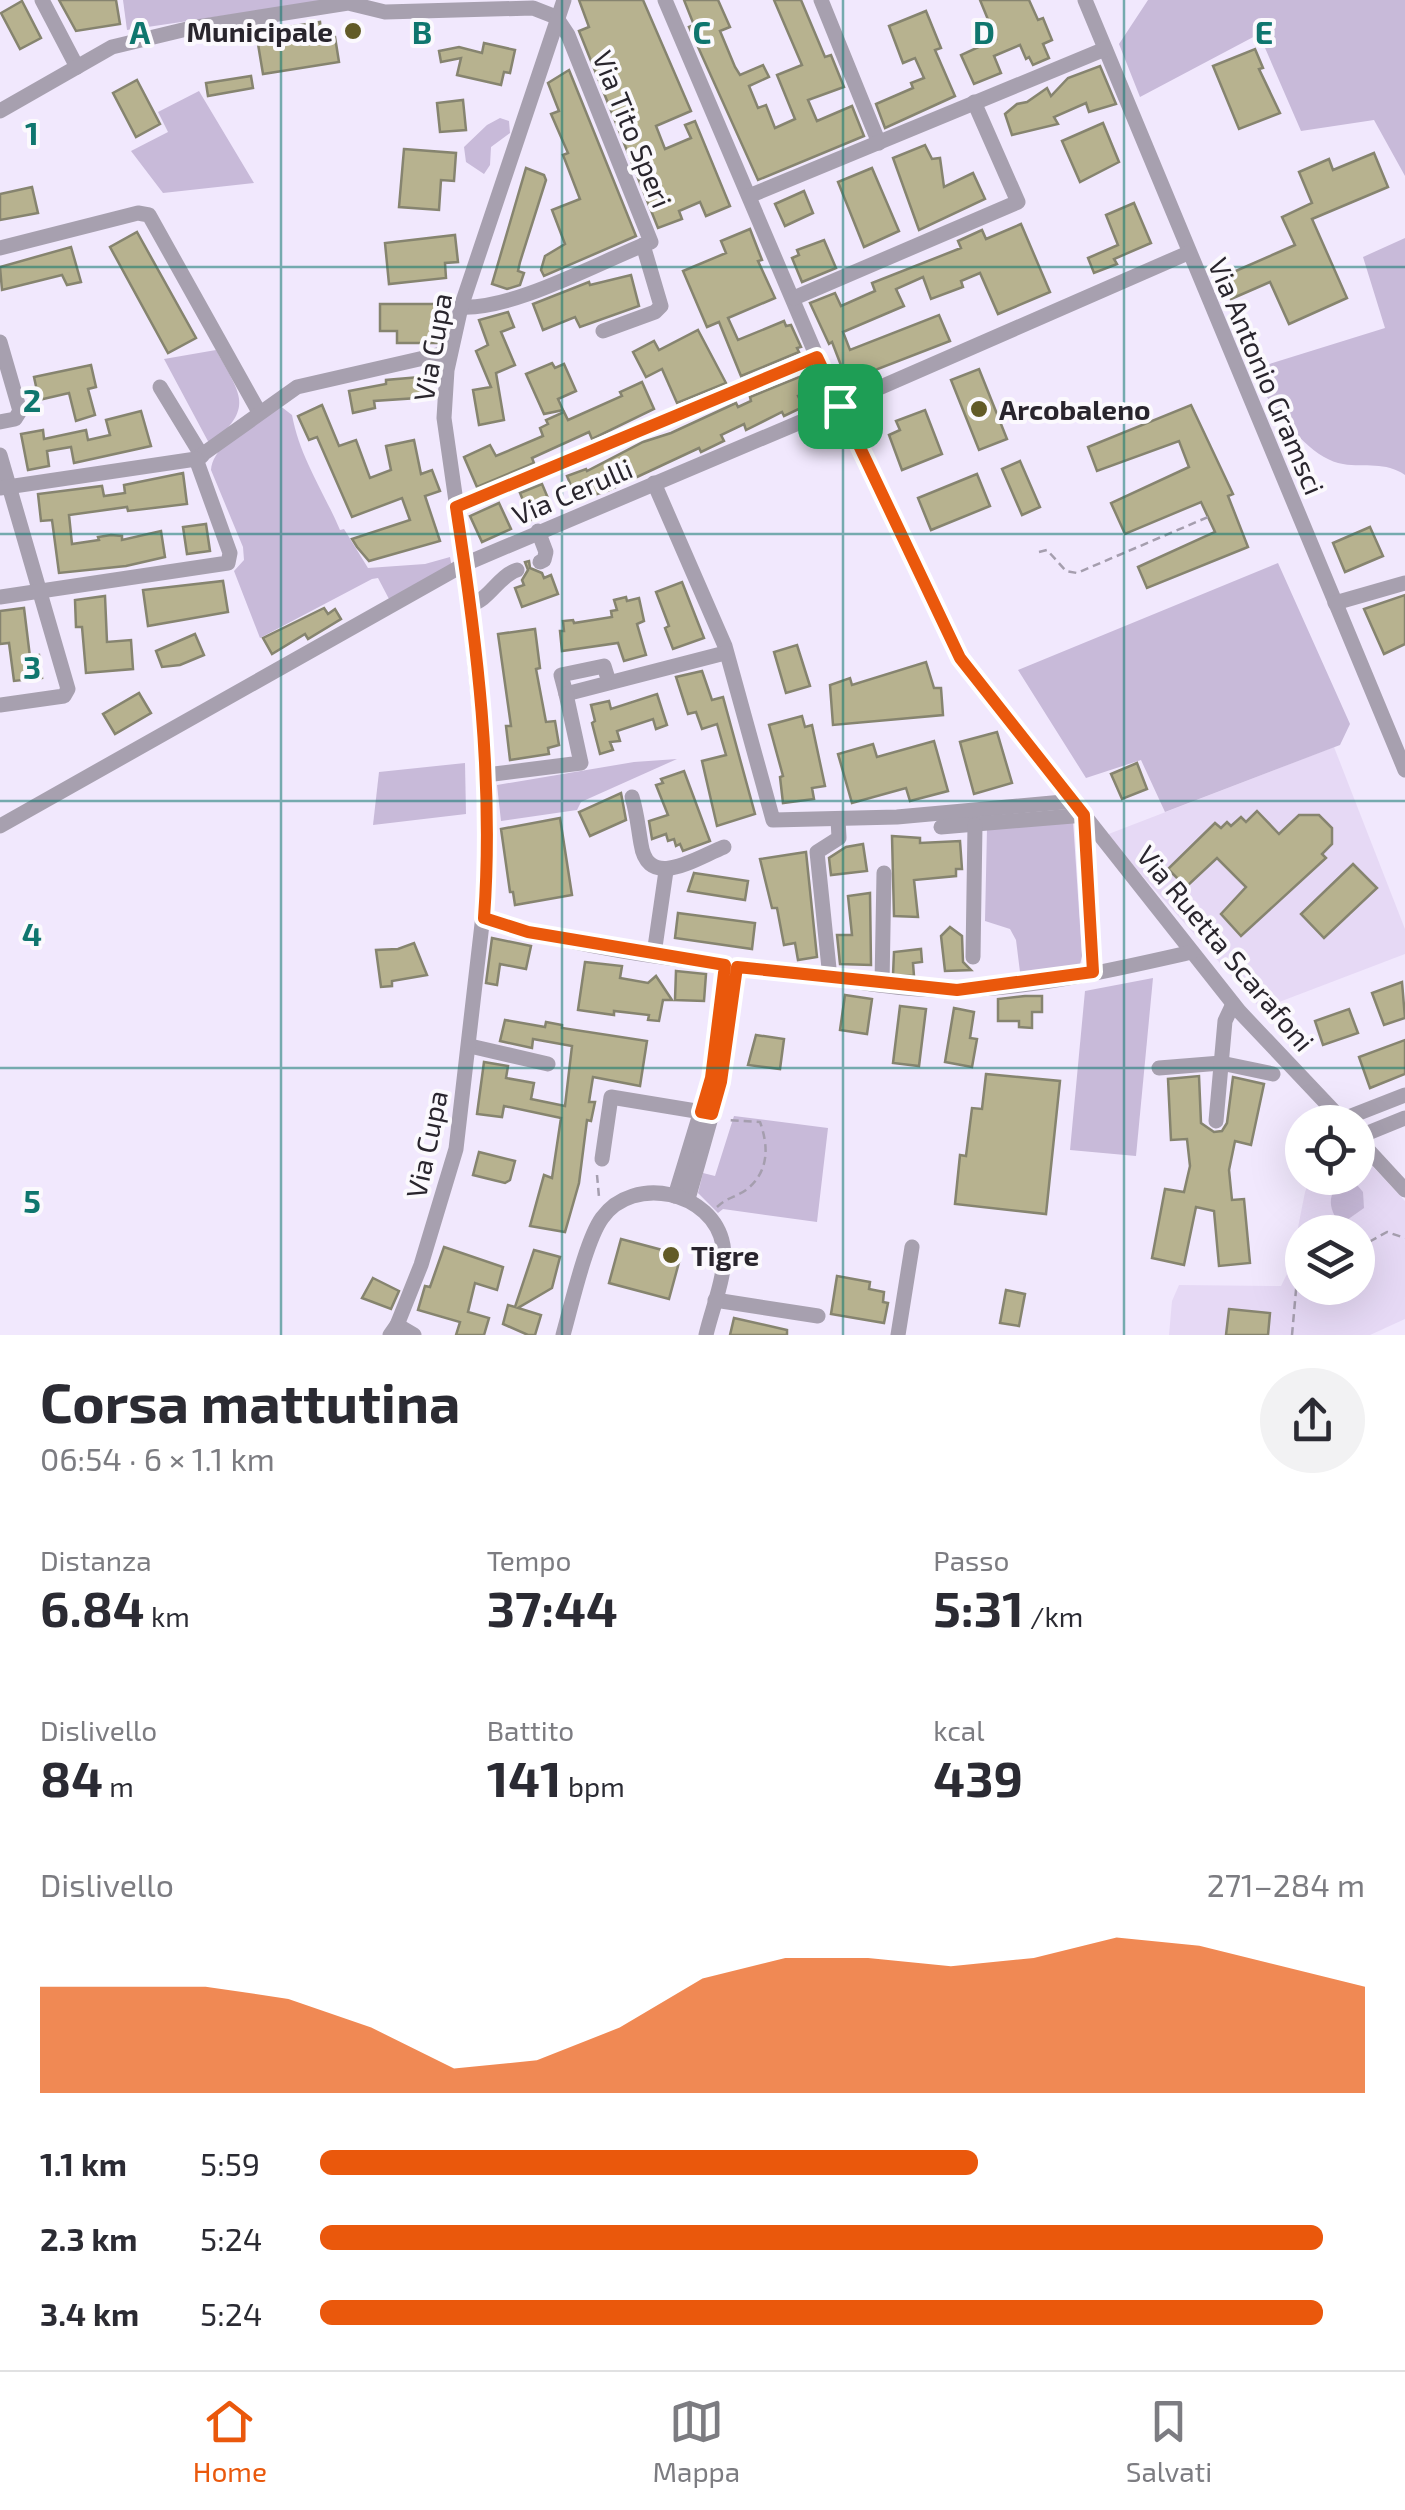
<!DOCTYPE html>
<html lang="it">
<meta charset="utf-8">
<style>
body{margin:0;font-family:"Exo 2",sans-serif;background:#f2f2f3;color:#2b2b33;height:100vh;display:flex;flex-direction:column;font-size:38px;white-space:nowrap}
*{box-sizing:border-box;margin:0}
p{font-size:32px;color:#7c7c81}
.icon{flex:none;width:55px;height:55px;fill:none;stroke:currentColor;stroke-width:2;stroke-linecap:round;stroke-linejoin:round}
.map{position:relative;height:1335px;overflow:hidden}
.panel{display:flex;flex-direction:column;background:#fff;flex:1}
.panel>*{flex:none}
.controls{position:absolute;left:1285px;top:1105px;display:grid;gap:20px}
.controls a{display:grid;place-items:center;width:90px;height:90px;border-radius:50%;background:#fff;box-shadow:0 10px 40px #0002;font-size:50px}
.pin{position:absolute;display:grid;place-items:center;width:85px;height:85px;color:#fff;margin:-42px;border-radius:20px;box-shadow:0 5px 15px #0006}
.round{display:grid;place-items:center;flex:none;width:105px;height:105px;border-radius:52px;background:#f2f2f3}
.summary{display:flex;align-items:center;justify-content:space-between;height:170px;padding:0 40px}
h1{font-size:55px;font-weight:700;line-height:75px}
.figures{display:grid;grid-template-columns:repeat(3,1fr);gap:15px;height:170px;padding:10px 40px}
.figures div{display:grid;align-content:center}
.figures b{font-size:50px;font-weight:700}
.figures small{font-size:28px;font-weight:400}
.figures p{font-size:28px}
.chart{height:280px;padding:20px 40px}
.chart p{display:flex;justify-content:space-between}
.chart svg{width:100%;height:180px;margin-top:10px;fill:#ea580c;opacity:.7}
ul{padding:0 40px;list-style:none;font-size:32px}
li{display:grid;grid-template-columns:160px 120px 1fr;align-items:center;height:75px}
li i{height:25px;border-radius:12px;background:#ea580c}
.tab-bar{display:flex;justify-content:space-around;align-items:center;height:140px;border-top:2px solid #e1e1e2;background:#fff;font-size:28px;color:#7c7c81}
.tab-bar a{display:grid;justify-items:center;gap:5px}
.tab-bar .active{color:#ea580c}
.map>svg:first-child{display:block}
.built{fill:#e6d9f5;fill-rule:evenodd}
.green{fill:#c8bad9}
.building{fill:#b7b28f;stroke:#86846f;stroke-width:2.5}
.lines{fill:none;stroke-linecap:round;stroke-linejoin:round}
.path{stroke:#a59eae;stroke-width:2.5;stroke-dasharray:8 5;stroke-linecap:butt}
.minor{stroke:#a7a0af;stroke-width:15}
.route-casing{stroke:#fff;stroke-width:20}
.route{stroke:#ea580c;stroke-width:12}
.grid{fill:none;stroke:#0f766e;stroke-width:2.5;stroke-opacity:0.55}
.poi-dot{fill:#625b27;stroke:#fbf9fd;stroke-width:4}
.labels{text-anchor:middle;dominant-baseline:central;stroke-width:8;stroke-linejoin:round;paint-order:stroke}
.poi-label{font-size:28px;font-weight:bold;fill:#29252d;stroke:#fbf9fd;text-anchor:start}
.street-label{font-size:28px;fill:#29252d;stroke:#fbf9fd}
.grid-label{font-size:32px;text-anchor:middle;font-weight:bold;fill:#0f766e;stroke:#fbf9fd;stroke-width:8;stroke-linejoin:round;paint-order:stroke}
</style>
<div class="map">
<svg width="1405" height="1335" viewBox="0 0 1405 1335">
<rect width="100%" height="100%" fill="#f1e8fd"/>
<!-- built -->
<g class="built">
<polygon points="1334,747 1405,929 1405,954 1261,1009 1106,835"/>
<path d="M1358 1151 1405 1201V1319L1370 1335H1169L1172 1301 1179 1285 1281 1286 1290 1268 1305 1192 1311 1178H1358ZM1302 1232H1358V1288H1302Z"/>
</g>
<!-- green -->
<g class="green">
<polygon points="123,0 330,0 127,30"/>
<polygon points="1148,0 1405,0 1405,176 1374,120 1301,131 1259,34 1140,97 1119,44"/>
<polygon points="199,91 254,183 163,193 131,151 168,132 158,112"/>
<polygon points="500,118 509,121 510,133 491,147 490,165 484,174 466,162 464,147 487,125"/>
<path d="M1405 238V475C1385 461 1366 468 1343 464 1307 459 1267 400 1250 370L1385 328 1363 257Z"/>
<path d="M216 350C241 396 255 407 210 445L164 359Z"/>
<path d="M279 405 292 415C300 458 323 490 340 530L344 529 368 568 425 564 450 557 452 568 389 599 378 578 372 579 260 638 234 571 244 560 243 547 211 470C213 442 258 421 279 405Z"/>
<polygon points="1278,563 1350,724 1340,745 1165,812 1141,760 1086,778 1018,670"/>
<polygon points="677,759 581,802 577,810 501,821 497,785 634,762"/>
<polygon points="465,763 466,814 373,825 379,772"/>
<polygon points="1073,820 1082,956 1079,969 1021,980 1016,940 1010,929 985,921 987,829"/>
<polygon points="1153,978 1136,1156 1070,1150 1085,991"/>
<polygon points="734,1116 828,1128 817,1222 723,1209 718,1213 698,1193 703,1173 715,1176"/>
<path d="M1352 1179 1363 1192 1364 1208 1347 1220 1336 1218C1325 1200 1332 1185 1352 1179Z"/>
</g>
<!-- building -->
<g class="building">
<polygon points="59,0 116,0 120,24 76,31"/>
<polygon points="579,0 643,0 691,111 656,126 665,149 691,138 685,125 695,121 730,206 706,216 700,202 679,211 682,219 658,228 579,31 589,27"/>
<polygon points="684,0 718,0 730,27 720,31 735,67 740,75 763,65 769,77 749,86 758,108 766,105 775,128 795,119 777,75 802,65 774,0 801,0 825,57 831,55 844,87 808,100 817,121 852,106 864,136 758,180 689,27 694,25"/>
<polygon points="980,0 1029,0 1038,20 1043,18 1052,40 1043,44 1049,58 1033,65 1029,57 1026,59 1020,45 994,56 1001,73 974,84 961,55 996,39"/>
<polygon points="22,1 41,38 20,49 1,13"/>
<polygon points="926,11 941,48 935,50 955,96 885,128 876,104 913,88 911,83 924,78 915,58 903,63 889,26"/>
<polygon points="320,22 322,39 335,37 339,62 263,74 256,32"/>
<polygon points="484,43 515,50 510,73 504,72 501,85 457,75 461,58 441,62 439,51 459,47 482,53"/>
<polygon points="1255,49 1263,68 1259,69 1280,113 1239,129 1213,66"/>
<polygon points="1100,66 1116,104 1089,112 1086,103 1054,117 1058,124 1012,135 1005,114 1017,104 1027,102 1047,88 1051,96 1068,78"/>
<polygon points="569,70 636,236 544,276 541,270 545,256 565,244 552,210 580,199 563,155 568,153 551,114 559,111 548,83"/>
<polygon points="251,76 253,88 208,96 206,83"/>
<polygon points="137,80 160,124 136,137 113,93"/>
<polygon points="463,100 466,130 440,132 437,103"/>
<polygon points="1103,123 1119,162 1080,182 1062,141"/>
<polygon points="925,145 932,159 940,158 944,187 973,173 985,199 919,230 893,158"/>
<polygon points="404,149 456,153 454,181 441,180 439,210 399,207"/>
<polygon points="1374,153 1388,187 1312,219 1347,298 1289,324 1270,282 1231,299 1222,277 1295,245 1282,217 1312,203 1299,172 1329,159 1333,170"/>
<polygon points="526,168 544,175 546,180 520,262 518,271 524,273 520,285 507,289 492,284"/>
<polygon points="872,168 899,231 864,247 838,182"/>
<polygon points="32,187 38,213 0,220 0,194"/>
<polygon points="804,191 813,213 785,226 775,204"/>
<polygon points="1134,203 1151,243 1114,259 1117,264 1094,273 1088,258 1118,245 1106,215"/>
<polygon points="1021,224 1050,292 998,314 980,273 961,281 963,287 931,299 923,277 896,289 904,306 843,332 850,350 939,315 950,341 847,381 832,342 829,344 810,303 835,293 841,306 875,291 872,283 961,248 958,241 982,230 986,239"/>
<polygon points="750,229 762,260 758,261 775,298 728,318 738,340 784,321 786,326 791,325 801,347 797,348 799,352 741,376 719,322 707,327 683,271 726,253 721,241"/>
<polygon points="137,232 196,338 168,353 110,247"/>
<polygon points="455,235 458,262 445,263 446,278 389,284 385,243"/>
<polygon points="824,240 836,268 802,282 792,258 799,255 797,250"/>
<polygon points="71,247 81,282 67,285 62,275 2,290 0,267"/>
<polygon points="631,275 639,306 580,327 575,317 543,330 533,304 589,282 590,285"/>
<polygon points="380,304 438,304 438,343 397,343 397,331 380,331"/>
<polygon points="508,312 514,327 501,332 515,365 496,373 504,420 479,425 473,390 491,387 476,351 488,345 479,320"/>
<polygon points="698,330 726,383 677,403 662,369 646,377 633,352 654,341 659,350"/>
<polygon points="552,363 555,368 564,364 576,391 558,399 563,410 544,414 526,374"/>
<polygon points="91,365 96,387 88,389 95,415 76,421 69,393 39,400 34,377"/>
<polygon points="979,369 1007,439 979,450 951,380"/>
<polygon points="809,373 816,388 798,396 803,407 784,416 782,412 746,430 744,424 721,435 724,441 701,452 699,448 607,491 577,500 567,476 586,469 587,471 643,442 671,433 736,403 738,407 751,401 750,397"/>
<polygon points="431,376 432,397 374,401 375,408 353,413 349,391 386,384 386,380"/>
<polygon points="642,382 654,409 592,439 589,432 532,458 534,463 477,487 464,457 490,445 496,456 543,436 540,428 548,424 546,420 564,412 568,420 622,396 620,392"/>
<polygon points="322,405 339,446 356,440 370,478 391,470 386,446 414,440 421,474 432,470 440,491 425,496 440,541 369,561 357,547 352,539 410,520 402,498 352,517 317,437 309,440 298,416"/>
<polygon points="1191,405 1233,494 1228,496 1248,547 1147,588 1138,567 1215,532 1201,502 1125,534 1111,503 1189,467 1179,441 1097,471 1088,447"/>
<polygon points="925,410 942,454 902,470 889,435 900,430 896,421"/>
<polygon points="141,411 151,446 74,463 71,447 47,451 49,466 28,470 21,434 43,430 44,439 86,430 88,440 110,435 106,420"/>
<polygon points="1020,461 1040,507 1022,515 1002,469"/>
<polygon points="183,473 187,504 128,511 127,507 69,515 72,544 99,540 98,537 111,535 122,536 122,540 161,531 165,557 126,566 59,573 52,520 41,521 38,494 102,486 104,496 125,493 124,485"/>
<polygon points="977,474 990,506 931,530 918,498"/>
<polygon points="542,484 553,510 531,520 520,493"/>
<polygon points="499,503 511,529 482,542 470,516"/>
<polygon points="206,524 210,551 187,554 183,527"/>
<polygon points="1370,527 1383,556 1345,572 1333,543"/>
<polygon points="529,561 530,568 542,573 544,578 551,575 558,594 522,607 515,588 524,585 522,580 528,570 525,562"/>
<polygon points="223,581 228,612 148,626 143,590"/>
<polygon points="682,582 704,638 673,649 665,628 669,626 656,592"/>
<polygon points="1405,595 1405,644 1384,654 1364,609"/>
<polygon points="105,596 107,642 131,640 133,669 86,673 82,627 76,627 75,600"/>
<polygon points="626,597 627,601 639,598 644,621 637,624 646,655 624,661 618,643 562,651 560,631 564,631 563,621 573,620 574,623 612,617 611,611 617,610 614,600"/>
<polygon points="24,608 30,657 39,655 42,678 14,681 9,643 0,644 0,611"/>
<polygon points="324,608 328,614 335,609 341,619 308,639 305,634 272,654 263,638"/>
<polygon points="535,629 540,668 536,669 546,722 555,721 559,745 548,748 549,754 510,760 506,726 511,726 498,634"/>
<polygon points="195,634 204,655 180,665 162,667 156,651"/>
<polygon points="797,645 810,686 786,693 774,652"/>
<polygon points="926,662 934,688 941,688 943,715 833,725 830,685 850,678 852,685"/>
<polygon points="702,671 712,700 723,697 755,814 717,826 702,761 726,755 717,724 702,729 696,712 688,714 676,677"/>
<polygon points="139,693 151,713 115,734 103,714"/>
<polygon points="657,694 667,725 656,729 653,719 617,731 620,741 610,742 613,750 600,754 592,723 595,721 591,705 609,701 611,709"/>
<polygon points="802,716 805,727 812,725 825,786 812,788 814,799 783,803 780,777 783,776 769,725"/>
<polygon points="997,732 1012,783 974,794 960,742"/>
<polygon points="934,741 948,791 910,801 906,788 852,803 838,754 873,744 877,757"/>
<polygon points="1137,763 1147,789 1122,799 1111,774"/>
<polygon points="684,771 710,841 683,851 680,844 676,846 674,839 668,841 666,834 652,839 649,821 668,815 656,785 663,783 661,779"/>
<polygon points="621,793 626,820 590,836 579,812"/>
<polygon points="1257,811 1279,834 1299,815 1319,815 1332,828 1332,844 1322,854 1326,858 1241,936 1221,914 1246,887 1217,858 1186,887 1168,869 1215,823 1221,828 1227,822 1231,826 1241,817 1246,822"/>
<polygon points="560,818 572,895 515,905 513,892 510,892 501,829"/>
<polygon points="892,836 920,838 920,843 960,841 962,869 956,869 956,876 914,880 918,917 894,916"/>
<polygon points="863,844 867,871 831,875 829,858 846,847"/>
<polygon points="806,852 817,957 798,960 795,943 784,945 777,908 772,908 760,859"/>
<polygon points="1353,864 1377,888 1324,938 1301,914"/>
<polygon points="694,873 748,881 745,900 688,891"/>
<polygon points="870,893 871,965 840,964 837,935 852,935 848,896"/>
<polygon points="678,913 755,923 752,949 675,938"/>
<polygon points="950,927 962,936 963,962 971,970 945,971 941,936"/>
<polygon points="492,938 531,946 526,969 500,964 497,985 486,983"/>
<polygon points="414,943 427,975 392,981 392,986 381,987 376,950 398,949"/>
<polygon points="921,949 922,962 913,963 914,976 893,975 894,952"/>
<polygon points="585,962 622,966 620,978 648,983 656,976 672,1000 663,1000 659,1021 648,1020 649,1015 614,1011 614,1015 578,1010"/>
<polygon points="676,971 706,974 704,1001 675,1000"/>
<polygon points="1402,982 1405,1018 1384,1025 1372,993"/>
<polygon points="845,995 872,999 867,1034 840,1030"/>
<polygon points="1025,996 1042,996 1042,1012 1032,1012 1032,1028 1019,1027 1019,1021 998,1021 998,999"/>
<polygon points="900,1006 926,1009 919,1066 893,1063"/>
<polygon points="954,1008 974,1012 970,1038 977,1039 972,1067 945,1062"/>
<polygon points="1349,1009 1358,1033 1323,1045 1315,1021"/>
<polygon points="505,1020 545,1027 546,1022 562,1025 562,1028 647,1041 640,1086 593,1077 589,1102 595,1102 591,1121 587,1120 579,1183 565,1232 530,1226 544,1175 552,1178 561,1118 504,1106 502,1117 477,1114 484,1062 508,1066 506,1078 534,1083 531,1099 565,1106 572,1046 533,1039 532,1048 500,1041"/>
<polygon points="756,1035 784,1039 780,1069 748,1065"/>
<polygon points="1405,1040 1405,1074 1370,1088 1359,1057"/>
<polygon points="986,1074 1060,1081 1046,1214 955,1204 960,1155 966,1156 972,1108 982,1109"/>
<polygon points="1199,1076 1201,1123 1214,1132 1222,1131 1227,1123 1233,1077 1264,1084 1251,1145 1235,1141 1229,1170 1232,1200 1244,1199 1250,1263 1219,1266 1214,1211 1196,1207 1184,1265 1152,1258 1165,1189 1184,1192 1190,1166 1187,1139 1171,1140 1168,1079"/>
<polygon points="479,1152 515,1161 510,1180 505,1183 473,1175"/>
<polygon points="621,1239 681,1255 669,1299 609,1283"/>
<polygon points="444,1247 503,1267 497,1290 475,1283 468,1312 489,1318 484,1335 456,1335 460,1322 418,1310 425,1286 430,1287"/>
<polygon points="534,1250 560,1257 552,1288 518,1308 541,1315 535,1335 528,1335 503,1324 508,1305 515,1307"/>
<polygon points="837,1276 870,1282 869,1289 884,1292 883,1302 888,1303 884,1323 831,1314"/>
<polygon points="373,1278 399,1291 391,1309 362,1298"/>
<polygon points="1006,1290 1025,1294 1019,1326 1000,1323"/>
<polygon points="1229,1309 1270,1313 1268,1335 1226,1335"/>
<polygon points="734,1318 787,1330 787,1335 730,1335"/>
</g>
<g class="lines">
<!-- path -->
<g class="path">
<polyline points="1039,552 1047,550 1066,571 1077,573 1208,517"/>
<polyline points="597,1175 599,1197"/>
<path d="M717 1207C726 1198 736 1197 746 1190 769 1172 769 1147 760 1122L728 1120"/>
<polyline points="1358,1248 1387,1232 1405,1238"/>
<polyline points="1292,1335 1297,1279 1302,1277"/>
</g>
<!-- minor -->
<g class="minor">
<polyline points="42,0 77,67"/>
<polyline points="665,0 817,357 960,658 1239,1011 1344,1122"/>
<polyline points="821,0 879,143"/>
<polyline points="1085,0 1405,770"/>
<path d="M0 111 112 47 191 28 348 3 385 12 533 8 556 17 568 35 651 242C599 262 514 310 461 307"/>
<polyline points="749,196 1105,49"/>
<polyline points="0,248 138,213 149,215 259,412"/>
<polyline points="794,298 1018,202 974,102"/>
<polyline points="603,331 655,312 661,306 643,245"/>
<polyline points="0,342 20,411 15,419 0,422"/>
<polyline points="160,387 202,456"/>
<polyline points="0,455 68,689 64,696 0,705"/>
<polyline points="654,483 725,646 773,820 897,817 1074,801"/>
<polyline points="0,488 196,459 297,387 450,352"/>
<polyline points="457,507 817,357"/>
<polyline points="538,531 546,552 544,560 540,562"/>
<polyline points="0,597 228,563 230,553 196,459"/>
<polyline points="1335,603 1405,583"/>
<path d="M469 605C490 600 497 577 517 570"/>
<polyline points="609,682 604,666 561,675 566,694 725,653"/>
<polyline points="486,775 581,763 566,694"/>
<path d="M632 797C637 813 638 827 641 844 648 891 696 858 724 847"/>
<polyline points="0,826 465,564 810,418 1188,253"/>
<polyline points="941,827 1085,815 1093,972"/>
<path d="M483 918C586 952 699 962 807 975 856 981 909 992 959 990 1036 988 1117 969 1192 952"/>
<polyline points="654,954 666,871"/>
<polyline points="973,957 975,825"/>
<polyline points="830,978 817,852 839,838 838,819"/>
<polyline points="882,984 884,873"/>
<polyline points="470,1046 548,1064"/>
<polyline points="1159,1068 1221,1063 1273,1074"/>
<polyline points="1341,1120 1405,1095"/>
<polyline points="1216,1121 1225,1021 1233,1004"/>
<polyline points="1358,1137 1405,1118"/>
<polyline points="1358,1139 1405,1190"/>
<polyline points="602,1159 611,1097 708,1113"/>
<polyline points="675,1196 711,1078 725,965"/>
<polyline points="688,1199 721,1082 737,967"/>
<polyline points="715,1300 818,1316"/>
<polyline points="397,1325 414,1335"/>
<polyline points="390,1335 397,1325 421,1265 456,1149 485,898 486,775 465,564 444,418 447,370 461,307 564,0"/>
<path d="M563 1335C571 1307 586 1240 602 1218 633 1174 713 1191 723 1245 728 1272 712 1308 706 1335"/>
<polyline points="898,1335 912,1247"/>
</g>
</g>
<g class="lines">
<defs>
<path id="route" d="M817 357 960 658 1084 815 1093 972 957 990 737 967 721 1082 712 1114 701 1112 711 1078 725 965 528 932 484 918C494 780 477 643 456 507Z"/>
</defs>
<!-- route casing -->
<use href="#route" class="route-casing"/>
<!-- route -->
<use href="#route" class="route"/>
</g>
<!-- grid -->
<path class="grid" d="M281 0V1335M562 0V1335M843 0V1335M1124 0V1335M0 267H1405M0 534H1405M0 801H1405M0 1068H1405"/>
<!-- markers -->
<g class="poi-dot">
<circle cx="353" cy="31" r="10"/>
<circle cx="979" cy="409" r="10"/>
<circle cx="671" cy="1255" r="10"/>
</g>
<g class="labels">
<!-- poi labels -->
<g class="poi-label">
<text x="333" y="31" text-anchor="end">Municipale</text>
<text x="999" y="409">Arcobaleno</text>
<text x="691" y="1255">Tigre</text>
</g>
<!-- street labels -->
<g class="street-label">
<text transform="translate(633 129) rotate(68)">Via Tito Speri</text>
<text transform="translate(432 347) rotate(-80)">Via Cupa</text>
<text transform="translate(1267 376) rotate(67)">Via Antonio Gramsci</text>
<text transform="translate(572 491) rotate(-23)">Via Cerulli</text>
<text transform="translate(1226 948) rotate(50)">Via Ruetta Scarafoni</text>
<text transform="translate(426 1144) rotate(-78)">Via Cupa</text>
</g>
</g>
<g class="grid-label">
<text x="140" y="44">A</text>
<text x="422" y="44">B</text>
<text x="702" y="44">C</text>
<text x="984" y="44">D</text>
<text x="1264" y="44">E</text>
<text x="32" y="145">1</text>
<text x="32" y="412">2</text>
<text x="32" y="679">3</text>
<text x="32" y="946">4</text>
<text x="32" y="1213">5</text>
</g>
</svg>
<div class="controls">
<a><svg class="icon" aria-label="locate" viewBox="0 0 24 24"><circle cx="12" cy="12" r="6"/><path d="M12 2v4M12 18v4M2 12h4M18 12h4"/></svg></a>
<a><svg class="icon" aria-label="layers" viewBox="0 0 24 24"><path d="M12 4l9 5-9 5-9-5zM3 14l9 5 9-5"/></svg></a>
</div>
<div class="pin" style="left:840px;top:406px;background:#1e9e55"><svg class="icon" aria-label="arrive" viewBox="0 0 24 24"><path d="M6 21V4h12l-3 4 3 4H6"/></svg></div>
</div>
<section class="panel">
<div class="summary"><div><h1>Corsa mattutina</h1><p>06:54 · 6 × 1.1 km</p></div><a class="round"><svg class="icon" aria-label="share" viewBox="0 0 24 24"><path d="M12 15V3M7 8l5-5 5 5M5 13v7h14v-7"/></svg></a></div>
<div class="figures">
<div><p>Distanza</p><b>6.84<small> km</small></b></div>
<div><p>Tempo</p><b>37:44</b></div>
<div><p>Passo</p><b>5:31<small> /km</small></b></div>
</div>
<div class="figures">
<div><p>Dislivello</p><b>84<small> m</small></b></div>
<div><p>Battito</p><b>141<small> bpm</small></b></div>
<div><p>kcal</p><b>439</b></div>
</div>
<div class="chart"><p><span>Dislivello</span>271–284 m</p>
<svg viewBox="0 0 160 44" preserveAspectRatio="none"><path d="M0 44V18L10 18L20 18L30 21L40 28L50 38L60 36L70 28L80 16L90 11L100 11L110 13L120 11L130 6L140 8L150 13L160 18V44z"/></svg>
</div>
<ul>
<li><b>1.1 km</b>5:59<i style="width:63%"></i></li>
<li><b>2.3 km</b>5:24<i style="width:96%"></i></li>
<li><b>3.4 km</b>5:24<i style="width:96%"></i></li>
</ul>
</section>
<nav class="tab-bar">
<a class="active"><svg class="icon" aria-label="home" viewBox="0 0 24 24"><path d="M3 11l9-7 9 7M6 9v11h12V9"/></svg>Home</a>
<a><svg class="icon" aria-label="map" viewBox="0 0 24 24"><path d="M3 6l6-2 6 2 6-2v14l-6 2-6-2-6 2zM9 4v14M15 6v14"/></svg>Mappa</a>
<a><svg class="icon" aria-label="saved" viewBox="0 0 24 24"><path d="M7 4h10v16l-5-4-5 4z"/></svg>Salvati</a>
</nav>
